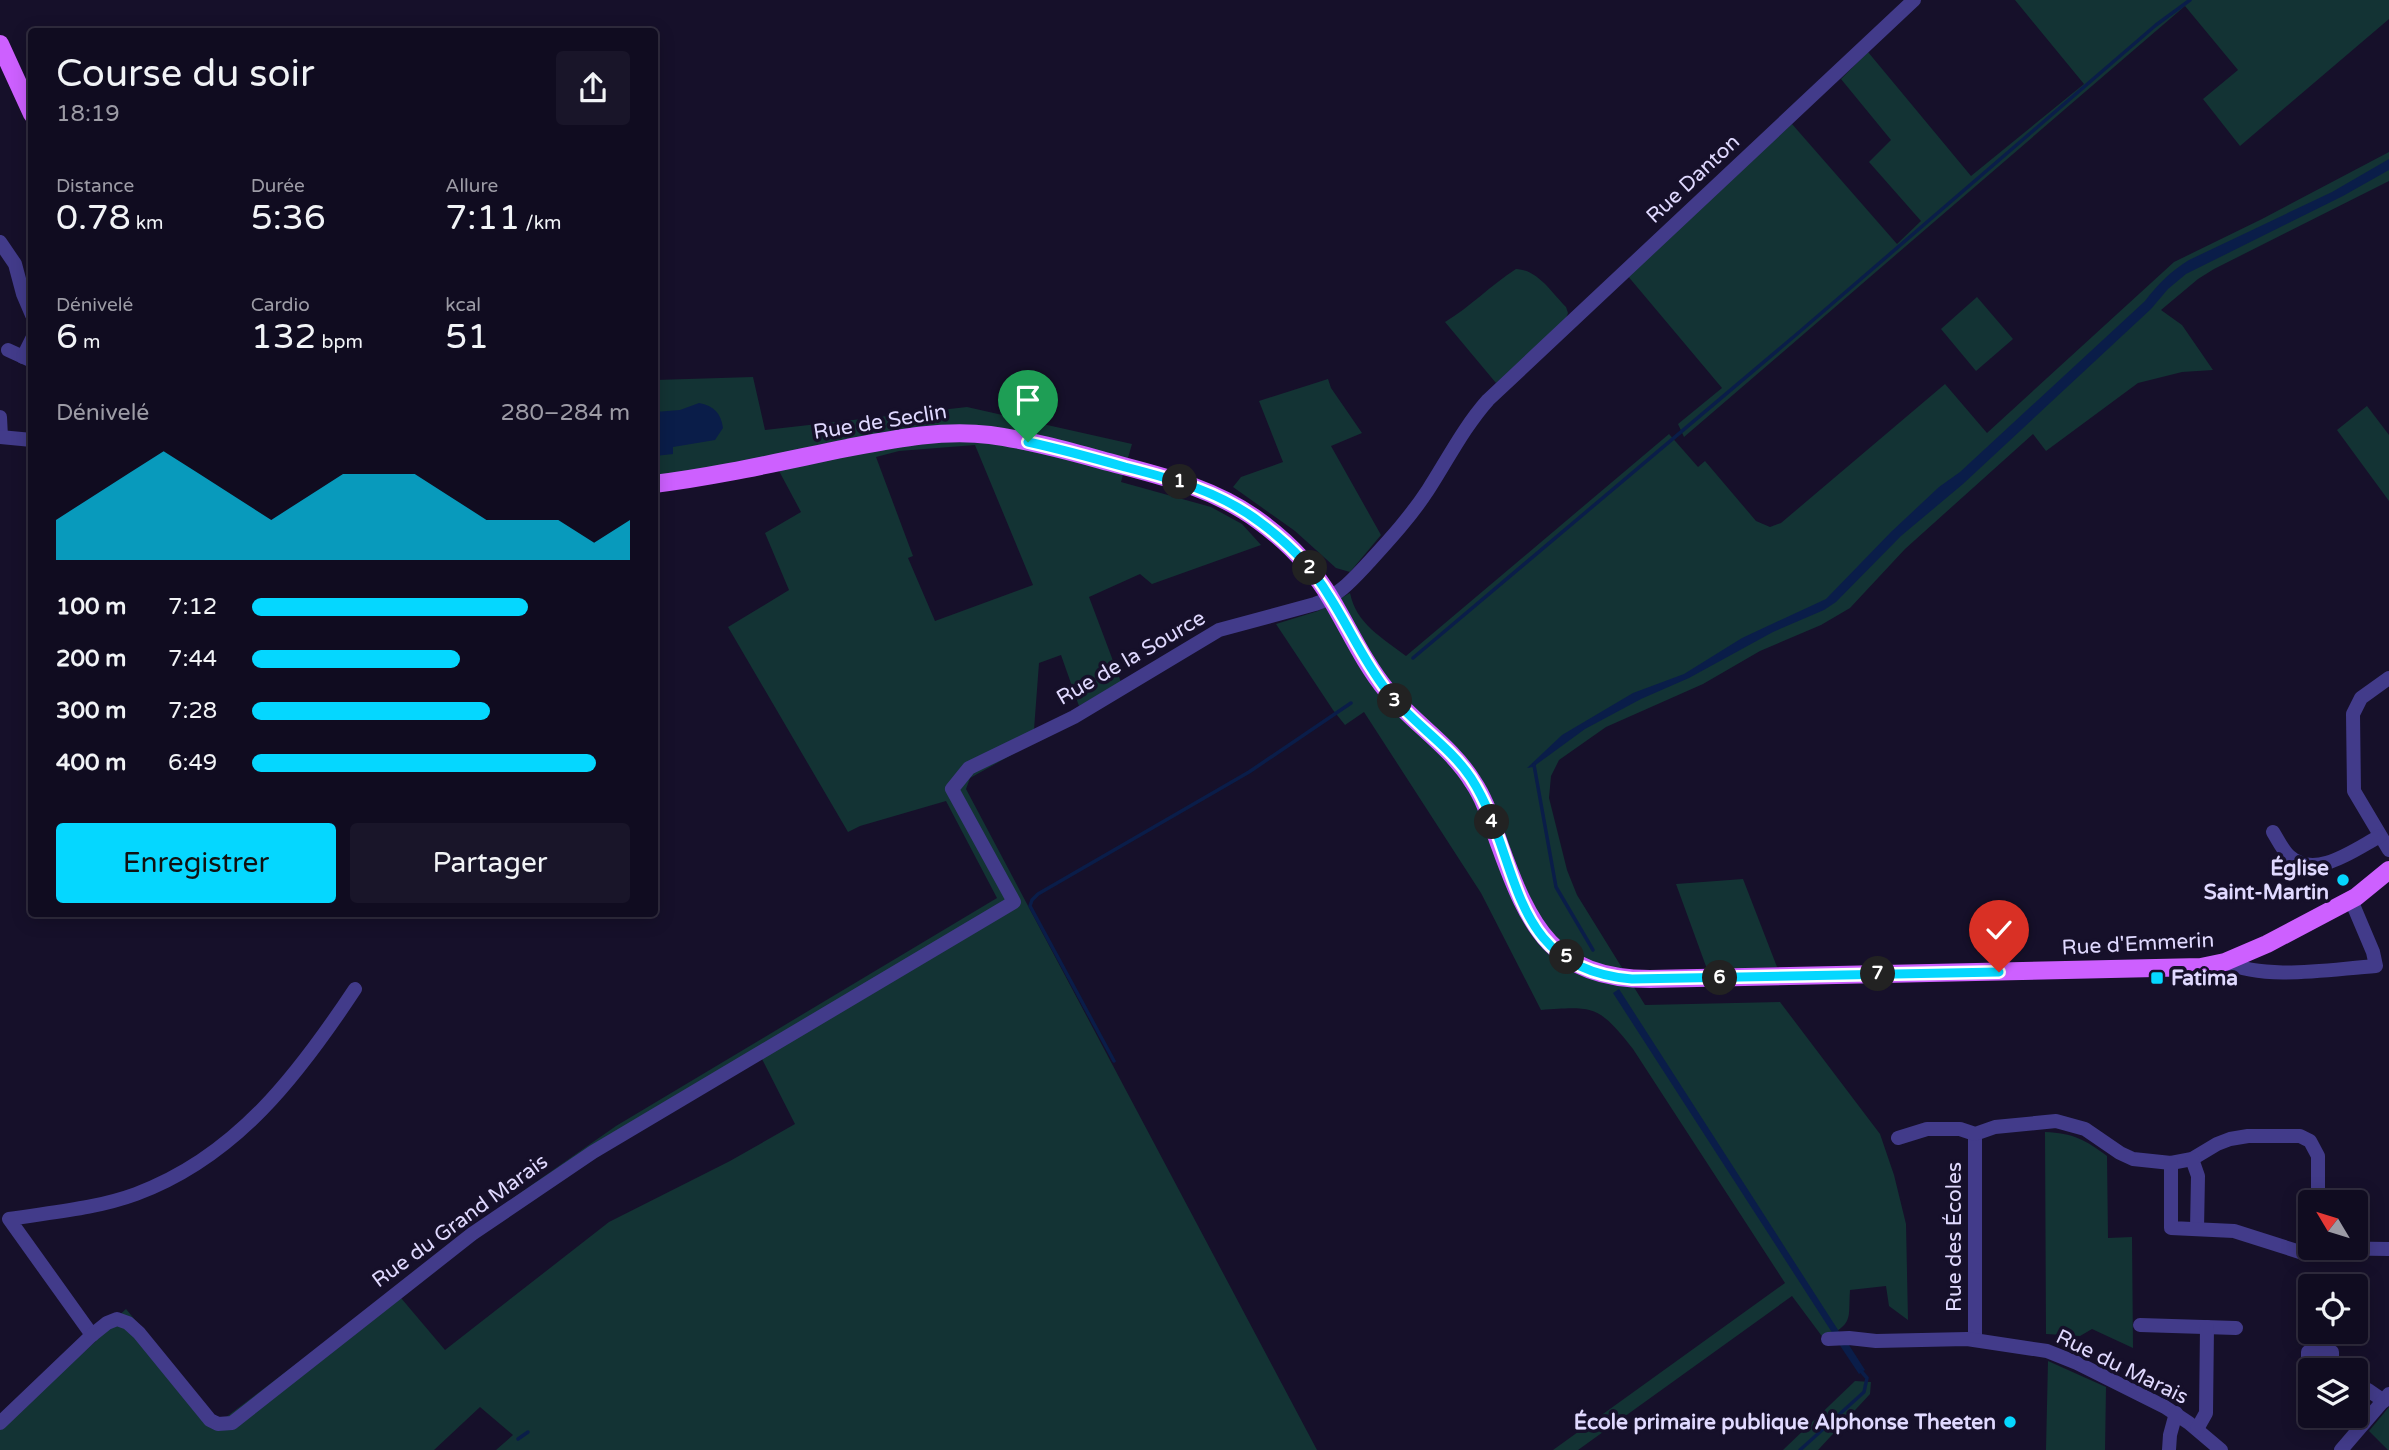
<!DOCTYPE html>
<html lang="fr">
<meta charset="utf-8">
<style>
body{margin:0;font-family:"Varela Round",sans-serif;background:#191529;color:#f1f3f6;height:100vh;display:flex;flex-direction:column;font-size:26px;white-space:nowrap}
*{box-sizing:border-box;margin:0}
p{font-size:23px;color:#9c9ba5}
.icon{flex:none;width:38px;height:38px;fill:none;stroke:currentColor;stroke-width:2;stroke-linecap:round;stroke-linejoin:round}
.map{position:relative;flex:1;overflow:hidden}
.sheet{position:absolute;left:28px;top:28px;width:630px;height:889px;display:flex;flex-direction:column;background:#100c20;border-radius:7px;box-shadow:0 4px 18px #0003,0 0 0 2px #302c3e}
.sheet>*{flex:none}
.needle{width:46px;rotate:308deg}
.controls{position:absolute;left:2298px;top:1190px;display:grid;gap:14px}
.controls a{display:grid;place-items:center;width:70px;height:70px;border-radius:7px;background:#100c20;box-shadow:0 4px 18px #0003,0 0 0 2px #302c3e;font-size:35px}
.pin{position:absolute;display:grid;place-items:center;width:60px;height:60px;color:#fff;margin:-72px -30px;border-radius:50% 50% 50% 0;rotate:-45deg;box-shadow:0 0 7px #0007}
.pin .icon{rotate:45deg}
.km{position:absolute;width:35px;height:35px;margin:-18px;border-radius:50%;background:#222;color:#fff;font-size:19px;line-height:35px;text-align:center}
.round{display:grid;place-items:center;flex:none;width:74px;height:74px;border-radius:7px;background:#191529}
.headline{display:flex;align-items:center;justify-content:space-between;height:119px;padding:0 28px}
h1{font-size:38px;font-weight:600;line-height:52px}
.figures{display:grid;grid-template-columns:repeat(3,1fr);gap:10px;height:119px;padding:7px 28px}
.figures div{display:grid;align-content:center}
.figures b{font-size:35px;font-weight:600}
.figures small{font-size:19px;font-weight:400}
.figures p{font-size:19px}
.chart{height:196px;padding:14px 28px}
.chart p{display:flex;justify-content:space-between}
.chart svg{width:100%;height:126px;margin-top:7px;fill:#05d7ff;opacity:.7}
.button{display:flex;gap:14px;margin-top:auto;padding:14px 28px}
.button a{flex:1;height:80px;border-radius:7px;background:#05d7ff;color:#111;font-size:28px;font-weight:600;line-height:80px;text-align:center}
.button a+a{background:#191529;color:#f1f3f6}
ul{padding:0 28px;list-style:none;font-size:23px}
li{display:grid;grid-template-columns:112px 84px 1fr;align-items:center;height:52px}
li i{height:18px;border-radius:9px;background:#05d7ff}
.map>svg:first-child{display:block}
.green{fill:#133334;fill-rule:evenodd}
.water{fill:#0a1d49}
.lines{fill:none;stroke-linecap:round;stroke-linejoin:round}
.stream{stroke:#0a1d49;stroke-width:3.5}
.minor{stroke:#423b8a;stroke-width:14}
.major{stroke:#cd60ff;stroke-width:18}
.route-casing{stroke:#fff;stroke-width:14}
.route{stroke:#05d7ff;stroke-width:9}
.poi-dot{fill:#05d7ff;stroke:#16102a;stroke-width:2.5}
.labels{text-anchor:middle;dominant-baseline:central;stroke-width:7;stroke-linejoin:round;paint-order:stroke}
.street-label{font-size:21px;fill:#e0d9ff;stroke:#16102a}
.poi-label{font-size:21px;font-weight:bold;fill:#e0d9ff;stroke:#16102a;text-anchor:end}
</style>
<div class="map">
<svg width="2389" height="1450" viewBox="0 0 2389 1450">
<rect width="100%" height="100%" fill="#16102a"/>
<!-- green -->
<g class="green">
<polygon points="2015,0 2389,0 2389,19 2240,146 2203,99 2238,70 2185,6 1684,437 1678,424 1722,388 1627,275 1792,124 1897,244 1921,221 1869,162 1891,140 1841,79 1868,52 1971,176 2084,84"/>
<path d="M2389 152V181L2214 269 2198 279 2161 310 2182 325 2213 370 2182 372 2138 383 2046 451 2033 434 1905 549 1850 608 1821 625 1760 651 1703 684 1606 727 1559 760 1551 776 1549 798 1567 870 1577 895 1645 1005 1780 1002 1880 1134 1894 1175 1906 1224 1908 1320 1889 1306 1886 1286 1850 1290C1848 1321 1854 1322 1824 1339L1792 1296 1578 1450H1553L1785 1283 1633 1049C1599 1006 1595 1006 1541 1010L1481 893 1364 712 1345 725 1333 710 1276 624 1318 611 1350 593C1356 624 1383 638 1406 656L1669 434 1698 467 1705 461 1756 521 1770 527 1781 523 1945 384 1987 433 2174 262 2262 219Z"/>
<path d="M1516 269C1538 270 1551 292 1566 307L1568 313 1565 321 1496 383 1445 322C1470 307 1491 285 1516 269Z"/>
<polygon points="1977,297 2013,339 1976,371 1941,329"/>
<path d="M753 377 765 430 967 407 1132 444 1121 482 1211 507 1242 524 1261 545 1152 584 1140 574 1089 597 1121 682 1079 706 1061 655 1039 663 1033 743 970 778 966 789 1317 1450H496L513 1435 480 1407 434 1450H0V1428L96 1341 93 1340 126 1309 215 1417 225 1418 430 1262 473 1226 616 1126 997 898 946 801 860 826 848 832 728 627 789 590 765 533 801 512 771 456 655 478V380ZM975 445 1033 585 935 621 908 558 913 556 876 457 899 451ZM762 1059 795 1124 730 1161 609 1222 445 1350 401 1298 479 1236 577 1169Z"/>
<polygon points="1328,379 1331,388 1362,433 1331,446 1381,535 1350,572 1336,568 1295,531 1233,487 1241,477 1283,462 1259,401"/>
<polygon points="2367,406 2389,435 2389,501 2337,430"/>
<polygon points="1743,879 1777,967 1707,969 1676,884"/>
<path d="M2045 1132C2073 1133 2086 1140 2107 1156L2108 1238 2132 1237 2133 1348 2092 1329 2080 1336 2046 1334Z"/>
<polygon points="2048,1361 2106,1387 2105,1450 2046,1450"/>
<polygon points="1855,1381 1871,1382 1870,1394 1818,1450 1783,1450"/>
<polygon points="2389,1407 2389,1450 2388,1450 2369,1431"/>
</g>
<!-- water -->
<g class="water">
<path d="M2389 159V170L2343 196 2186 274 2168 289 2151 309 1963 484 1901 536 1836 602 1824 610 1773 632 1689 678 1641 699 1585 729 1533 767 1527 768 1562 735 1633 693 1684 674 1742 638 1826 599 1891 532 1939 487 1960 472 2145 301C2158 284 2171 271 2189 260L2332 192Z"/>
<path d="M699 403C714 406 721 413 723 428L715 440 673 447V454L655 456V412L680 410Z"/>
<polygon points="1619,989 1840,1333 1833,1334 1613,993"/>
<polygon points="1847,1342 1865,1370 1859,1374 1839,1344"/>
</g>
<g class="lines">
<!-- stream -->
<g class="stream">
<polyline points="1413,658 1797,334 2156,25 2190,0"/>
<polyline points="1534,765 1556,887 1593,950"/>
<polyline points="1114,1061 1030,906 1032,900 1038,894 1249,772 1351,703"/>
<polyline points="518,1439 528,1432"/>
<polyline points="1800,1450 1864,1392 1867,1378 1861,1371"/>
</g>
<!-- minor -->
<g class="minor">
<polyline points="0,242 15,264 23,294 32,315"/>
<polyline points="8,350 32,361"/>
<polyline points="23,357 32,339"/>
<polyline points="0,417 1,437"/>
<polyline points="0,437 32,440"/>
<polyline points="2389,678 2361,698 2353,714 2354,791 2389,850"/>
<path d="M2273 832C2278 840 2282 849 2289 856 2315 880 2354 850 2380 836"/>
<path d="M2225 962C2267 981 2330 969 2376 966L2373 952 2351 900"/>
<polyline points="1975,1134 1975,1340"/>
<polyline points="1898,1138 1927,1129 1960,1129 1975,1134 1995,1127 2056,1121 2085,1129 2120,1153 2133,1159 2171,1163 2192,1159 2217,1144 2230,1139 2248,1136 2300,1136 2310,1141 2318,1156 2318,1202"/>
<polyline points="2192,1159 2198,1176 2197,1229"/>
<polyline points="2171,1163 2171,1228 2234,1231 2303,1253 2317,1248 2389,1249"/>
<polyline points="2140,1325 2236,1328"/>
<path d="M92 1335 9 1219C52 1212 95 1209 136 1194 236 1157 298 1075 355 989"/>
<polyline points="1828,1339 1849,1338 1876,1341 1967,1339 2047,1351 2077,1363 2165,1407 2189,1423 2221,1450"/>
<polyline points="2356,1390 2368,1390 2384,1401"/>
<polyline points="2310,1391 2308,1391 2308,1352 2332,1352 2332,1370"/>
<path d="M0 1423 92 1335 107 1323 117 1319 128 1323 139 1333 210 1420 218 1424 232 1423 472 1234 593 1152 1014 902 952 789 969 768 1074 717 1219 630 1315 604C1339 596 1353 579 1370 561 1391 538 1411 516 1428 490 1448 459 1464 427 1488 400L1914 0"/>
<polyline points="2197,1429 2206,1413 2207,1327"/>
<polyline points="2169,1450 2170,1435 2176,1413"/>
<polyline points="2341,1450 2389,1394"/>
</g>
<!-- major -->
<g class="major">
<polyline points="0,44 32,114"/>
<path d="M654 484C719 476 783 461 847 448 894 439 942 429 990 435 1028 440 1065 450 1101 460 1156 475 1212 486 1259 521 1288 542 1313 568 1331 599 1349 629 1364 663 1387 691 1413 723 1451 746 1473 782 1486 801 1492 824 1500 846 1529 926 1553 979 1650 979L2201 967 2225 962 2267 944 2356 897 2389 870"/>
</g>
</g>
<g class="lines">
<defs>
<path id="route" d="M1028 442C1060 449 1093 458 1125 467 1173 479 1221 492 1261 523 1288 543 1312 567 1329 596 1349 627 1364 662 1387 691 1412 723 1449 745 1471 778 1522 857 1505 969 1632 979L1999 972"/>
</defs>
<!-- route casing -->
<use href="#route" class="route-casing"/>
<!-- route -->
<use href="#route" class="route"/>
</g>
<!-- markers -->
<g class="poi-dot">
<circle cx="2343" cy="880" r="7"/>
<rect x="2150" y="971" width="14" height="14" rx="3.5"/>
<circle cx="2010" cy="1422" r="7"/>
</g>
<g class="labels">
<!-- street labels -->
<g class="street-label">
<text transform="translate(1693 179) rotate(-43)">Rue Danton</text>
<text transform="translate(880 422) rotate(-9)">Rue de Seclin</text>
<text transform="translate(1131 658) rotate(-30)">Rue de la Source</text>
<text transform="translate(2138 944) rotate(-3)">Rue d'Emmerin</text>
<text transform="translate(460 1221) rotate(-36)">Rue du Grand Marais</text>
<text transform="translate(1954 1237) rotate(-90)">Rue des Écoles</text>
<text transform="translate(2122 1367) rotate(26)">Rue du Marais</text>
</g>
<!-- poi labels -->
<g class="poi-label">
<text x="2329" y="868">Église<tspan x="2329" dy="24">Saint-Martin</tspan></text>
<text x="2171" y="978" text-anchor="start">Fatima</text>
<text x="1996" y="1422">École primaire publique Alphonse Theeten</text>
</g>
</g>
</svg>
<div class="controls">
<a><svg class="needle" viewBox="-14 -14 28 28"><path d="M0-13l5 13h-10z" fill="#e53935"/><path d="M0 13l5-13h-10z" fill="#9c9ba5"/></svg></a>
<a><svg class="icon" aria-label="locate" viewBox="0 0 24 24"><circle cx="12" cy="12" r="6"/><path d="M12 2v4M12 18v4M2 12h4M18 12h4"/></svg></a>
<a><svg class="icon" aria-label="layers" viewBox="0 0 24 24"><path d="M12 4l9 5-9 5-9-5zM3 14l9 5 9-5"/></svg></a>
</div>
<div class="pin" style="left:1028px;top:442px;background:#1e9e55"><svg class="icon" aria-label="arrive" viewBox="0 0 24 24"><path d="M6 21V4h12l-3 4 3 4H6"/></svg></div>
<div class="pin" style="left:1999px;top:972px;background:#d93025"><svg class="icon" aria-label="check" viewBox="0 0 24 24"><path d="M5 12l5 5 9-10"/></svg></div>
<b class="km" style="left:1180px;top:482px">1</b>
<b class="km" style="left:1310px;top:568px">2</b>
<b class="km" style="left:1395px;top:701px">3</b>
<b class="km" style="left:1492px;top:822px">4</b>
<b class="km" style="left:1567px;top:957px">5</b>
<b class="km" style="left:1720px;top:978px">6</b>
<b class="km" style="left:1878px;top:974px">7</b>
<section class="sheet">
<div class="headline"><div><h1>Course du soir</h1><p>18:19</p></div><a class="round"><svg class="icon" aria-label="share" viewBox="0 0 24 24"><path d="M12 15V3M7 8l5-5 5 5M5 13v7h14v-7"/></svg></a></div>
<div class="figures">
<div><p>Distance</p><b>0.78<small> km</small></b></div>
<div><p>Durée</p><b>5:36</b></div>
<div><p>Allure</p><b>7:11<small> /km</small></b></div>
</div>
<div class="figures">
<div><p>Dénivelé</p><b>6<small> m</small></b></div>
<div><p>Cardio</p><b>132<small> bpm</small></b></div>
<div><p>kcal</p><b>51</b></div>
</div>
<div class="chart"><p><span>Dénivelé</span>280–284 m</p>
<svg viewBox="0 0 160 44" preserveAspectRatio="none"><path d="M0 44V30L10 22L20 14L30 6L40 14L50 22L60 30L70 22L80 14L90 14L100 14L110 22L120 30L130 30L140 30L150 38L160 30V44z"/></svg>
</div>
<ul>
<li><b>100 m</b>7:12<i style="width:73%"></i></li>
<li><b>200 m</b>7:44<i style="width:55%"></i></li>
<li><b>300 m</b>7:28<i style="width:63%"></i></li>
<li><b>400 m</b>6:49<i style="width:91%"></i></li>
</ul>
<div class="button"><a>Enregistrer</a><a>Partager</a></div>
</section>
</div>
